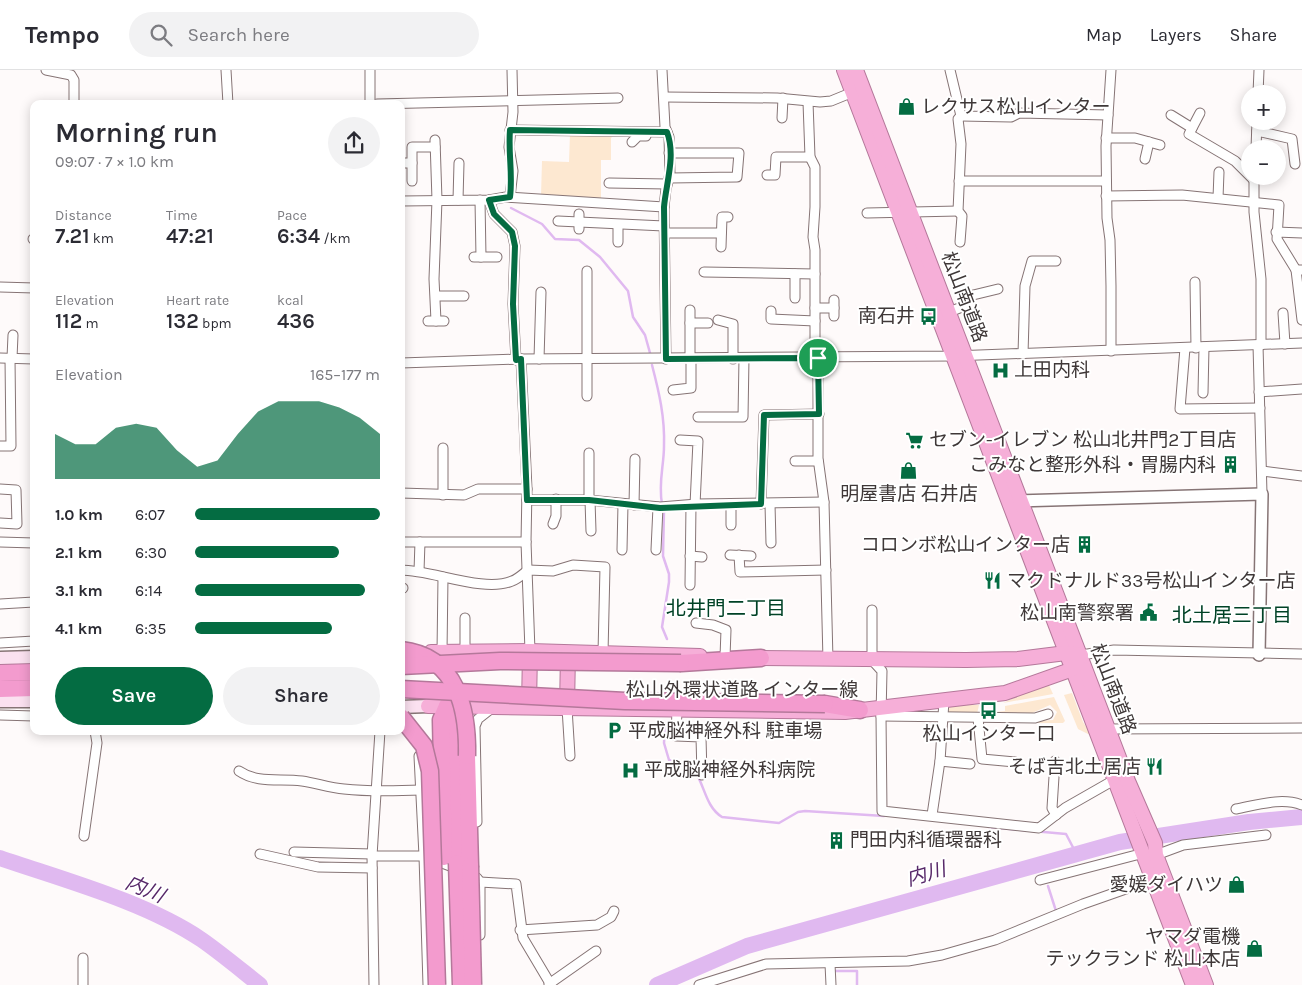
<!DOCTYPE html>
<meta charset="utf-8">
<style>
body{margin:0;font-family:Karla,"Noto Sans JP",sans-serif;background:#f2f2f3;color:#2b2b33;height:100vh;display:flex;flex-direction:column;font-size:19px;white-space:nowrap}
*{box-sizing:border-box;margin:0}
p{font-size:16px;color:#7c7c81}
.icon{flex:none;width:28px;height:28px;fill:none;stroke:currentColor;stroke-width:2;stroke-linecap:round;stroke-linejoin:round}
.map{position:relative;flex:1;overflow:hidden}
.panel{position:absolute;left:30px;top:30px;width:375px;height:635px;display:flex;flex-direction:column;background:#fff;border-radius:10px;box-shadow:0 2px 12px #0003}
.panel>*{flex:none}
.controls{position:absolute;left:1241px;top:15px;display:grid;gap:10px}
.controls a{display:grid;place-items:center;width:45px;height:45px;border-radius:50%;background:#fff;box-shadow:0 2px 12px #0003;font-size:25px}
.pin{position:absolute;display:grid;place-items:center;width:42px;height:42px;color:#fff;margin:-21px;border:2px solid #fff;border-radius:50%;box-shadow:0 1px 5px #0007}
.round{display:grid;place-items:center;flex:none;width:52px;height:52px;border-radius:26px;background:#f2f2f3}
.overview{display:flex;align-items:center;justify-content:space-between;height:85px;padding:0 25px}
h1{font-size:28px;font-weight:600;line-height:38px}
.metrics{display:grid;grid-template-columns:repeat(3,1fr);gap:8px;height:85px;padding:5px 25px}
.metrics div{display:grid;align-content:center}
.metrics b{font-size:21px;font-weight:600}
.metrics small{font-size:14px;font-weight:400}
.metrics p{font-size:14px}
.chart{height:140px;padding:10px 25px}
.chart p{display:flex;justify-content:space-between}
.chart svg{width:100%;height:90px;margin-top:5px;fill:#046c42;opacity:.7}
.cta{display:flex;gap:10px;margin-top:auto;padding:10px 25px}
.cta a{flex:1;height:58px;border-radius:30px;background:#046c42;color:#fff;font-size:20px;font-weight:600;line-height:58px;text-align:center}
.cta a+a{background:#f2f2f3;color:#2b2b33}
ul{padding:0 25px;list-style:none;font-size:16px}
li{display:grid;grid-template-columns:80px 60px 1fr;align-items:center;height:38px}
li i{height:12px;border-radius:6px;background:#046c42}
header{display:flex;align-items:center;gap:30px;box-sizing:border-box;height:70px;padding:0 25px;background:#fff;border-bottom:1px solid #e1e1e2}
header strong{font-size:24px}
nav{display:flex;gap:28px;margin-inline-start:auto;font-size:18px}
.search{width:350px;height:45px;background:#f2f2f3;display:flex;align-items:center;gap:12px;box-sizing:border-box;padding:0 18px;border-radius:28px;color:#7c7c81;font-size:19px}
.map>svg:first-child{display:block}
.green{fill:#fde8d1}
.lines{fill:none;stroke-linecap:round;stroke-linejoin:round}
.stream{stroke:#e0b9f0;stroke-width:2.5}
.river{stroke:#e0b9f0;stroke-width:16}
.minor-casing{stroke:#867475;stroke-width:11}
.tertiary-casing{stroke:#867475;stroke-width:14}
.secondary-casing{stroke:#867475;stroke-width:15}
.trunk-casing{stroke:#b4789a;stroke-width:16}
.motorway-casing{stroke:#b4789a;stroke-width:19}
.minor{stroke:#fff;stroke-width:9}
.tertiary{stroke:#fff;stroke-width:11}
.secondary{stroke:#fbe1f0;stroke-width:12}
.trunk{stroke:#f6afd8;stroke-width:14}
.motorway{stroke:#f39bce;stroke-width:16}
.motorway-bridge-casing{stroke:#b4789a;stroke-width:19;stroke-linecap:butt}
.motorway-bridge{stroke:#f39bce;stroke-width:16}
.route-casing{stroke:#fff;stroke-width:10}
.route{stroke:#046c42;stroke-width:6}
.labels{text-anchor:middle;dominant-baseline:central;stroke-width:4;stroke-linejoin:round;paint-order:stroke}
.poi-label{font-size:19px;fill:#3f3838;stroke:#fff;text-anchor:start}
.street-label{font-size:19px;fill:#3f3838;stroke:#fff}
.neighbourhood-label{font-size:20px;fill:#004226;stroke:#fff}
.water-label{font-size:20px;font-style:italic;fill:#572869;stroke:#fff}
</style>
<header>
<strong>Tempo</strong>
<div class="search"><svg class="icon" aria-label="search" viewBox="0 0 24 24"><circle cx="10" cy="10" r="6"/><path d="M15 15l6 6"/></svg>Search here</div>
<nav><a>Map</a><a>Layers</a><a>Share</a></nav>
</header>
<div class="map">
<svg width="1302" height="915" viewBox="0 0 1302 915">
<rect width="100%" height="100%" fill="#fefafa"/>
<!-- green -->
<g class="green">
<polygon points="570,64 615,64 611,68 611,90 601,90 601,128 541,126 542,91 569,92"/>
<polygon points="1048,613 1053,624 1003,633"/>
<polygon points="1072,623 1083,652 1092,666 1078,659 1064,625"/>
<polygon points="1054,627 1065,651 1063,653 1019,653 1020,652 1053,650 1057,642 1050,635 1030,644 982,644 984,639 986,643 1005,641 1005,636"/>
<polygon points="950,635 979,635 977,644 948,644"/>
</g>
<g class="lines">
<!-- stream -->
<g class="stream">
<polyline points="511,138 542,154 555,169 579,170 600,187 628,221 633,247 645,265 650,283"/>
<path d="M652 295C659 322 665 347 664 376 664 396 658 413 662 434"/>
<polyline points="664,441 663,486 669,504 669,512 662,557 667,569"/>
<path d="M665 653 664 673 669 690 695 701C705 717 706 737 722 747L779 753 798 742 805 741 884 746"/>
<polyline points="989,757 1066,764 1077,785"/>
<polyline points="1048,816 1056,841"/>
<polyline points="833,901 857,901 857,915"/>
</g>
<!-- river -->
<g class="river">
<path d="M0 788C64 810 146 832 202 870 222 884 241 900 260 915"/>
<polyline points="657,915 747,876 1120,772 1249,752 1302,747"/>
</g>
<defs>
<g id="minor">
<polyline points="46,0 71,5 74,10 74,34"/>
<polyline points="226,0 228,34"/>
<polyline points="370,0 370,34"/>
<polyline points="662,0 665,57 669,67 670,104 666,119 664,137 666,289"/>
<polyline points="950,0 961,46 1011,47 1019,43 1108,45"/>
<polyline points="1111,0 1106,76 1107,148 1110,170 1111,216 1111,281"/>
<polyline points="1258,24 1259,0"/>
<polyline points="664,27 777,28 820,32 831,31 853,22"/>
<polyline points="808,32 810,87 815,97 815,137 813,167 815,180 815,288"/>
<polyline points="377,34 618,28"/>
<polyline points="1200,43 1189,64 1235,91 1254,110"/>
<polyline points="1171,45 1192,58"/>
<polyline points="782,48 783,28"/>
<polyline points="510,60 667,62"/>
<polyline points="1257,61 1292,69 1295,94"/>
<polyline points="1106,68 1135,68 1160,75"/>
<polyline points="435,70 437,130 434,209 436,251"/>
<polyline points="632,72 638,66 646,66"/>
<polyline points="1256,79 1257,51"/>
<polyline points="669,83 739,83 737,107 670,108"/>
<polyline points="1145,89 1149,72"/>
<polyline points="401,93 412,93 412,77 435,77"/>
<polyline points="412,93 412,111"/>
<polyline points="767,105 775,105 776,87 810,87"/>
<polyline points="1254,106 1254,142 1261,209 1261,275"/>
<polyline points="959,111 1106,111"/>
<polyline points="609,113 667,114"/>
<polyline points="1106,126 1182,125 1279,135 1277,169 1296,200"/>
<polyline points="510,127 513,101 509,77 513,42 512,0"/>
<polyline points="1218,128 1219,102"/>
<polyline points="458,130 459,93"/>
<polyline points="480,130 481,187"/>
<polyline points="489,130 494,144 512,162 515,176 513,234 516,290"/>
<polyline points="401,131 489,130 506,127 664,137"/>
<polyline points="867,143 958,141"/>
<polyline points="558,151 664,156"/>
<polyline points="618,155 618,172"/>
<polyline points="579,159 579,144"/>
<polyline points="1276,162 1302,163"/>
<polyline points="666,163 721,163"/>
<polyline points="33,169 34,169"/>
<polyline points="960,172 962,146 958,141 961,74 958,49 961,46"/>
<polyline points="721,177 722,147 728,147"/>
<polyline points="474,187 497,187"/>
<polyline points="1302,200 1296,200 1302,250"/>
<polyline points="704,202 815,204"/>
<polyline points="795,204 795,228"/>
<polyline points="1195,212 1196,278"/>
<polyline points="0,217 34,218"/>
<polyline points="436,226 464,226"/>
<polyline points="815,238 834,238"/>
<polyline points="771,241 771,249 815,251"/>
<polyline points="949,242 962,237 969,226 998,219"/>
<polyline points="1283,243 1285,274"/>
<polyline points="834,246 834,230"/>
<polyline points="718,250 733,254 733,289"/>
<polyline points="428,251 444,251"/>
<polyline points="690,253 708,253"/>
<polyline points="1258,275 1262,424"/>
<polyline points="1185,278 1180,339 1260,338"/>
<polyline points="1023,284 1025,216 1032,191 1056,191"/>
<polyline points="0,288 34,289"/>
<polyline points="12,288 13,265"/>
<polyline points="818,288 818,388 824,432 828,590"/>
<polyline points="521,289 527,419 526,472 530,581"/>
<polyline points="539,289 541,222"/>
<polyline points="690,289 690,240"/>
<polyline points="401,293 521,289 953,286 1302,273"/>
<polyline points="673,320 691,318 691,289"/>
<polyline points="1259,322 1302,319"/>
<polyline points="1203,323 1204,277"/>
<polyline points="587,326 587,201"/>
<polyline points="698,347 743,347 744,288"/>
<polyline points="680,370 698,371 695,435"/>
<polyline points="0,376 11,376 10,288"/>
<polyline points="443,378 443,425"/>
<polyline points="795,391 818,391"/>
<polyline points="1262,401 1302,406"/>
<polyline points="0,419 16,420 17,454 0,453"/>
<polyline points="401,423 464,425 478,419 527,419"/>
<polyline points="527,430 589,430 660,437 697,434 824,432"/>
<polyline points="589,430 589,383"/>
<polyline points="590,430 591,461"/>
<polyline points="731,434 731,455"/>
<polyline points="761,434 764,345 819,344"/>
<polyline points="770,434 771,473"/>
<polyline points="634,435 635,389"/>
<polyline points="553,454 556,446 556,429"/>
<polyline points="0,472 34,473"/>
<polyline points="401,472 526,472"/>
<polyline points="622,480 623,434"/>
<polyline points="656,480 658,437"/>
<polyline points="730,485 751,486"/>
<polyline points="739,485 740,502 826,500"/>
<polyline points="690,486 702,487"/>
<path d="M401 500C432 500 484 523 512 511 518 509 523 504 528 500L553 501 573 495 605 497 603 583"/>
<polyline points="419,501 420,472"/>
<polyline points="690,515 691,435"/>
<polyline points="401,518 403,518"/>
<polyline points="0,534 34,532"/>
<polyline points="872,540 872,590 882,601 881,646 1035,648 1048,644"/>
<polyline points="696,553 713,555 726,560 725,587"/>
<polyline points="0,573 34,571"/>
<polyline points="442,582 443,507"/>
<polyline points="465,582 465,548"/>
<polyline points="1081,585 1114,580 1302,584"/>
<polyline points="567,638 570,686"/>
<polyline points="677,640 676,666 701,667 702,705"/>
<polyline points="0,645 34,646"/>
<polyline points="881,646 882,741 1039,758 1065,738 1114,710"/>
<polyline points="978,648 982,689 1015,692"/>
<polyline points="1105,659 1302,658"/>
<polyline points="419,686 424,786 458,799"/>
<polyline points="940,691 970,694"/>
<polyline points="1055,691 1052,738 1056,745"/>
<path d="M239 701C258 714 280 708 302 711 316 713 330 718 344 719 370 722 396 721 422 720"/>
<path d="M1236 739C1257 735 1282 727 1302 735"/>
<polyline points="932,745 940,691 944,631"/>
<polyline points="477,752 475,656 478,649 492,638"/>
<polyline points="84,766 97,673 95,661"/>
<polyline points="294,782 372,784"/>
<polyline points="260,784 318,797 372,798"/>
<polyline points="1156,785 1183,775 1266,765"/>
<polyline points="372,786 424,786 428,915"/>
<polyline points="477,808 480,812 480,865"/>
<polyline points="1040,810 1144,783"/>
<polyline points="480,812 516,814 523,868 551,915"/>
<polyline points="520,860 597,855 611,847 614,841"/>
<polyline points="83,888 83,915"/>
<polyline points="830,894 831,915"/>
<polyline points="549,914 596,881"/>
<polyline points="374,915 372,786 380,661"/>
<polyline points="699,915 766,894 908,891 942,885 995,870 1083,834 1157,808"/>
</g>
<polyline id="tertiary" points="1014,431 1262,424 1259,585"/>
<g id="secondary">
<polyline points="0,588 34,587"/>
<polyline points="0,631 34,631"/>
<polyline points="401,637 428,636"/>
</g>
<g id="trunk">
<polyline points="844,0 1193,915"/>
<polyline points="856,0 1128,711 1155,773 1156,785 1206,915"/>
<polyline points="431,582 530,581 700,586"/>
<polyline points="529,635 530,582"/>
<polyline points="428,636 845,642 1005,623 1073,599 1081,585 1066,583 1018,589 966,590 751,588"/>
<polyline points="567,638 568,583"/>
</g>
<g id="motorway">
<polyline points="681,593 761,588"/>
<polyline points="0,603 34,602"/>
<polyline points="0,619 34,618"/>
<polyline points="825,634 860,640"/>
<polyline points="447,636 454,649 457,793"/>
<polyline points="467,686 470,796"/>
<polyline points="444,787 441,650 447,636"/>
</g>
</defs>
<!-- minor casing -->
<use href="#minor" class="minor-casing"/>
<!-- tertiary casing -->
<use href="#tertiary" class="tertiary-casing"/>
<!-- secondary casing -->
<use href="#secondary" class="secondary-casing"/>
<!-- trunk casing -->
<use href="#trunk" class="trunk-casing"/>
<!-- motorway casing -->
<use href="#motorway" class="motorway-casing"/>
<!-- minor -->
<use href="#minor" class="minor"/>
<!-- tertiary -->
<use href="#tertiary" class="tertiary"/>
<!-- secondary -->
<use href="#secondary" class="secondary"/>
<!-- trunk -->
<use href="#trunk" class="trunk"/>
<!-- motorway -->
<use href="#motorway" class="motorway"/>
<defs>
<g id="motorway-bridge">
<path d="M401 580C457 586 468 640 467 686"/>
<polyline points="401,596 500,591 681,593"/>
<polyline points="401,619 625,631 825,634"/>
<polyline points="401,647 424,676 430,701 437,915"/>
<polyline points="457,793 461,915"/>
<polyline points="470,796 473,915"/>
</g>
</defs>
<!-- motorway-bridge casing -->
<use href="#motorway-bridge" class="motorway-bridge-casing"/>
<!-- motorway-bridge -->
<use href="#motorway-bridge" class="motorway-bridge"/>
</g>
<g class="lines">
<defs>
<path id="route" d="M510 60 667 62C676 86 666 113 664 137L666 289 818 288 819 344 764 345 761 434 660 438 589 430H527L521 289 516 290 513 234 515 176 512 162 494 144 489 130 510 127C513 104 508 83 510 60Z"/>
</defs>
<!-- route casing -->
<use href="#route" class="route-casing"/>
<!-- route -->
<use href="#route" class="route"/>
</g>
<!-- icons -->
<defs>
<symbol id="shop-bare" viewBox="-9 -9 18 18"><path d="M-5-2.5h2.3a2.7 3.5 0 0 1 5.4 0H5L5.5 6h-11ZM-1.5-2.5h3a1.5 2.3 0 0 0-3 0Z" fill="#046c42" stroke="#fff" stroke-width="2.5" paint-order="stroke"/></symbol>
<symbol id="bus-bare" viewBox="-9 -9 18 18"><path d="M-5-6H5V4H4V6H2V4H-2V6H-4V4H-5ZM-3.5-4V0h7V-4ZM-3.5 1.2v1.5H-2V1.2ZM2 1.2v1.5H3.5V1.2Z" fill="#046c42" stroke="#fff" stroke-width="2.5" paint-order="stroke"/></symbol>
<symbol id="hospital-bare" viewBox="-9 -9 18 18"><path d="M-5-5h3v3.5h4V-5h3V5h-3V1.5h-4V5h-3Z" fill="#046c42" stroke="#fff" stroke-width="2.5" paint-order="stroke"/></symbol>
<symbol id="supermarket-bare" viewBox="-9 -9 18 18"><path d="M-6-5.5h2.5l.6 2H6L4.5 2H-2.5L-4.4-4H-6ZM-1.5 3.2a1.3 1.3 0 1 0 .1 0ZM3 3.2a1.3 1.3 0 1 0 .1 0Z" fill="#046c42" stroke="#fff" stroke-width="2.5" paint-order="stroke"/></symbol>
<symbol id="building-bare" viewBox="-9 -9 18 18"><path d="M-4-6H4V6H1V3H-1V6H-4ZM-2.5-4.3h1.7v1.8h-1.7ZM.8-4.3h1.7v1.8H.8ZM-2.5-1h1.7V.8h-1.7ZM.8-1h1.7V.8H.8Z" fill="#046c42" stroke="#fff" stroke-width="2.5" paint-order="stroke"/></symbol>
<symbol id="restaurant-bare" viewBox="-9 -9 18 18"><path d="M-5-6h1v4h1v-4h1v4h1v-4h1v5L-1.5 .5V6h-2V.5L-5-1ZM5-6V6H3V1.5H1.5Q1.5-4 5-6Z" fill="#046c42" stroke="#fff" stroke-width="2.5" paint-order="stroke"/></symbol>
<symbol id="civic-bare" viewBox="-9 -9 18 18"><path d="M-.6-6.5H3V-4.5H.6V-3L4-1V1h2V6H-6V1h2V-1L-.6-3ZM-1.2 2.5V6h2.4V2.5Z" fill="#046c42" stroke="#fff" stroke-width="2.5" paint-order="stroke"/></symbol>
<symbol id="parking-bare" viewBox="-9 -9 18 18"><path d="M-3.5-5.5H1a3.5 3.5 0 0 1 0 7H-1V5.5H-3.5ZM-1-3.4V-.6H.8a1.4 1.4 0 0 0 0-2.8Z" fill="#046c42" stroke="#fff" stroke-width="2.5" paint-order="stroke"/></symbol>
</defs>
<g fill-rule="evenodd">
<use href="#shop-bare" x="894" y="24" width="25" height="25"/>
<use href="#bus-bare" x="916" y="234" width="25" height="25"/>
<use href="#hospital-bare" x="988" y="288" width="25" height="25"/>
<use href="#supermarket-bare" x="902" y="358" width="25" height="25"/>
<use href="#building-bare" x="1218" y="382" width="25" height="25"/>
<use href="#shop-bare" x="896" y="388" width="25" height="25"/>
<use href="#building-bare" x="1072" y="462" width="25" height="25"/>
<use href="#restaurant-bare" x="980" y="498" width="25" height="25"/>
<use href="#civic-bare" x="1136" y="530" width="25" height="25"/>
<use href="#bus-bare" x="976" y="628" width="25" height="25"/>
<use href="#parking-bare" x="602" y="648" width="25" height="25"/>
<use href="#restaurant-bare" x="1142" y="684" width="25" height="25"/>
<use href="#hospital-bare" x="618" y="688" width="25" height="25"/>
<use href="#building-bare" x="824" y="758" width="25" height="25"/>
<use href="#shop-bare" x="1224" y="802" width="25" height="25"/>
<use href="#shop-bare" x="1242" y="866" width="25" height="25"/>
</g>
<g class="labels">
<!-- poi labels -->
<g class="poi-label">
<text x="921" y="37">レクサス松山インター</text>
<text x="915" y="246" text-anchor="end">南石井</text>
<text x="1014" y="300">上田内科</text>
<text x="929" y="370">セブン-イレブン 松山北井門2丁目店</text>
<text x="1216" y="395" text-anchor="end">こみなと整形外科・胃腸内科</text>
<text x="909" y="424" text-anchor="middle">明屋書店 石井店</text>
<text x="1070" y="475" text-anchor="end">コロンボ松山インター店</text>
<text x="1007" y="511">マクドナルド33号松山インター店</text>
<text x="1134" y="543" text-anchor="end">松山南警察署</text>
<text x="628" y="661">平成脳神経外科 駐車場</text>
<text x="989" y="664" text-anchor="middle">松山インター口</text>
<text x="1141" y="697" text-anchor="end">そば吉北土居店</text>
<text x="644" y="700">平成脳神経外科病院</text>
<text x="850" y="770">門田内科循環器科</text>
<text x="1223" y="815" text-anchor="end">愛媛ダイハツ</text>
<text x="1240" y="867" text-anchor="end">ヤマダ電機<tspan x="1240" dy="22">テックランド 松山本店</tspan></text>
</g>
<!-- street labels -->
<g class="street-label">
<text transform="translate(964 227) rotate(69)">松山南道路</text>
<text transform="translate(1113 619) rotate(69)">松山南道路</text>
<text x="742" y="620">松山外環状道路 インター線</text>
</g>
<!-- neighbourhood labels -->
<g class="neighbourhood-label">
<text x="726" y="538">北井門二丁目</text>
<text x="1232" y="545">北土居三丁目</text>
</g>
<!-- water labels -->
<g class="water-label">
<text transform="translate(926 804) rotate(-16)">内川</text>
<text transform="translate(145 819) rotate(23)">内川</text>
</g>
</g>
</svg>
<div class="controls">
<a>+</a>
<a>−</a>
</div>
<div class="pin" style="left:818px;top:288px;background:#1e9e55"><svg class="icon" aria-label="arrive" viewBox="0 0 24 24"><path d="M6 21V4h12l-3 4 3 4H6"/></svg></div>
<section class="panel">
<div class="overview"><div><h1>Morning run</h1><p>09:07 · 7 × 1.0 km</p></div><a class="round"><svg class="icon" aria-label="share" viewBox="0 0 24 24"><path d="M12 15V3M7 8l5-5 5 5M5 13v7h14v-7"/></svg></a></div>
<div class="metrics">
<div><p>Distance</p><b>7.21<small> km</small></b></div>
<div><p>Time</p><b>47:21</b></div>
<div><p>Pace</p><b>6:34<small> /km</small></b></div>
</div>
<div class="metrics">
<div><p>Elevation</p><b>112<small> m</small></b></div>
<div><p>Heart rate</p><b>132<small> bpm</small></b></div>
<div><p>kcal</p><b>436</b></div>
</div>
<div class="chart"><p><span>Elevation</span>165–177 m</p>
<svg viewBox="0 0 160 44" preserveAspectRatio="none"><path d="M0 44V22L10 27L20 27L30 19L40 17L50 19L60 30L70 38L80 35L90 22L100 11L110 6L120 6L130 6L140 9L150 14L160 22V44z"/></svg>
</div>
<ul>
<li><b>1.0 km</b>6:07<i style="width:100%"></i></li>
<li><b>2.1 km</b>6:30<i style="width:78%"></i></li>
<li><b>3.1 km</b>6:14<i style="width:92%"></i></li>
<li><b>4.1 km</b>6:35<i style="width:74%"></i></li>
</ul>
<div class="cta"><a>Save</a><a>Share</a></div>
</section>
</div>
